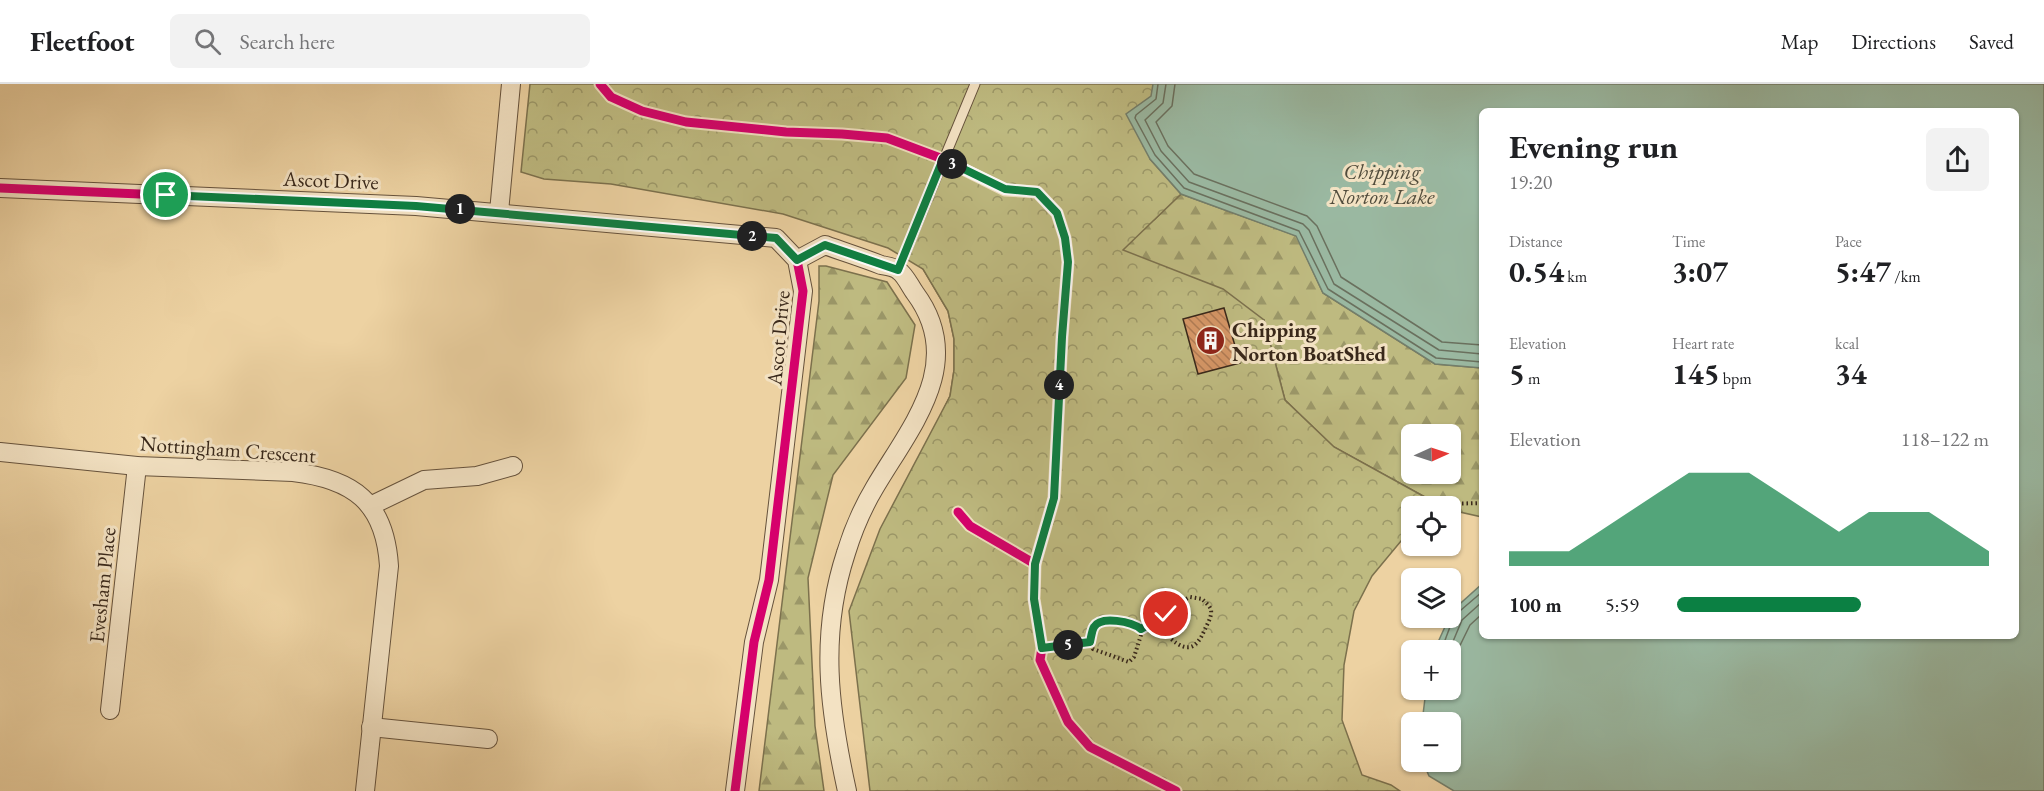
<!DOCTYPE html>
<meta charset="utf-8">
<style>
body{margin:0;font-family:"EB Garamond",serif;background:#f2f2f2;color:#202124;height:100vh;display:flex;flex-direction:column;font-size:22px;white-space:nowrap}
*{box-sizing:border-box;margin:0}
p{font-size:20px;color:#757577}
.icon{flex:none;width:33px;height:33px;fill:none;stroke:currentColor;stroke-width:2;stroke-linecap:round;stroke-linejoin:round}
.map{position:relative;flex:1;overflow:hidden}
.panel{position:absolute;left:1479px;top:24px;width:540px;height:531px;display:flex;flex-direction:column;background:#fff;border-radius:9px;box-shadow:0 2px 4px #0004}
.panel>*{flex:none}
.needle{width:39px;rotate:87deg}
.tools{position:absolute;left:1401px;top:340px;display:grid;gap:12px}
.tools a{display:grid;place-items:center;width:60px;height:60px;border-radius:9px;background:#fff;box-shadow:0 2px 4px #0004;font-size:30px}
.pin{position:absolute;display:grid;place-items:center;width:51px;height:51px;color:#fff;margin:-26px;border:3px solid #fff;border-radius:50%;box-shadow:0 2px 6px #0007}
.km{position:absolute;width:30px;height:30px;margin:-15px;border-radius:50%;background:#222;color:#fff;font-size:16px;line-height:30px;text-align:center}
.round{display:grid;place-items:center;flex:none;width:63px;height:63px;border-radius:9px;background:#f2f2f2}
.summary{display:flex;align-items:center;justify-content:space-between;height:102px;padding:0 30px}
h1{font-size:33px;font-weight:700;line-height:45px}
.figures{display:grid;grid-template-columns:repeat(3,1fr);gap:9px;height:102px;padding:6px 30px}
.figures div{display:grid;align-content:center}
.figures b{font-size:30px;font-weight:700}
.figures small{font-size:16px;font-weight:400}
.figures p{font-size:16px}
.chart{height:168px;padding:12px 30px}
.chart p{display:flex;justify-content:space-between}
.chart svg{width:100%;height:108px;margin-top:6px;fill:#0b8043;opacity:.7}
ul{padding:0 30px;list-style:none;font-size:20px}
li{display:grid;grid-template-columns:96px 72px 1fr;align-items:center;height:45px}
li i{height:15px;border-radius:8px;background:#0b8043}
header{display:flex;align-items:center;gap:36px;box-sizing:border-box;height:84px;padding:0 30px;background:#fff;border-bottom:2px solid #e0e0e0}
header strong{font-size:28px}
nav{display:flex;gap:33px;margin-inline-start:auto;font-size:21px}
.search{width:420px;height:54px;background:#f2f2f2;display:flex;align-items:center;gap:15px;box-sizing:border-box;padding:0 21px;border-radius:9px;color:#757577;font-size:22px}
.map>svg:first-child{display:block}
.forest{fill:url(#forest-firs);stroke:#7c714d;stroke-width:1.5;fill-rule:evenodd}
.park{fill:url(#park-crowns);stroke:#7c714d;stroke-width:1.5}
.water{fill:#9ab8a1;stroke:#737e6b;stroke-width:1.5}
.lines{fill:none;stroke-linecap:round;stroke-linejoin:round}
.shore{stroke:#6a705e;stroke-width:1.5}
.building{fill:url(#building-back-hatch);stroke:#39281a;stroke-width:1.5}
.service-casing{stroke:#66523c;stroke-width:11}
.minor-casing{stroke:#66523c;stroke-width:20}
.path{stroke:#39281a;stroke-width:4;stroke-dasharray:1.5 3;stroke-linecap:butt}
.service{stroke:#f3e2c3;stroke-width:9}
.minor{stroke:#f3e2c3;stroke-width:18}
.cycleway-casing{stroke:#f3e2c3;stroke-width:13}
.cycleway{stroke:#d6006c;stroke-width:9}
.route-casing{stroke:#fff;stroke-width:12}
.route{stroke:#0b8043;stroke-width:8}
.labels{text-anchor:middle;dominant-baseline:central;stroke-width:6;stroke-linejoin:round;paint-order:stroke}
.street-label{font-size:21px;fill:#39281a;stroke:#f3e2c3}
.poi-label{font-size:21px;font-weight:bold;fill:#39281a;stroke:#f3e2c3;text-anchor:start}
.water-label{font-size:22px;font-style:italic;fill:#514c3c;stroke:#f3e2c3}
</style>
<header>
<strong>Fleetfoot</strong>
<div class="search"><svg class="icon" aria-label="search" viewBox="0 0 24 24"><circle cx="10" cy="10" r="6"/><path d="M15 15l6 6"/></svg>Search here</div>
<nav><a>Map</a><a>Directions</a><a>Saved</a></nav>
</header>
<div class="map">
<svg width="2044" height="707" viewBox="0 0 2044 707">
<defs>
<pattern id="forest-firs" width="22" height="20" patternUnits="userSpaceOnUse" patternTransform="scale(1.5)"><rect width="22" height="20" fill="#beba80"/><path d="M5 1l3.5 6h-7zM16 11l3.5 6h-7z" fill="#9b9768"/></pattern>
<pattern id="park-crowns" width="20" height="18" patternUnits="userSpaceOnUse" patternTransform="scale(1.5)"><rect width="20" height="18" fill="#beba80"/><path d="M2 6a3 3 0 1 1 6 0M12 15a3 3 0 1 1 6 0" fill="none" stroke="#9b9768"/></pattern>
<pattern id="building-back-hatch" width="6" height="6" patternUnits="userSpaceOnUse" patternTransform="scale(1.5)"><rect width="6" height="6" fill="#d59666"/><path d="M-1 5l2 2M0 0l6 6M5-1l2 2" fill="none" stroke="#ae7a53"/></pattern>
</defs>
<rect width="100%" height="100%" fill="#edd2a2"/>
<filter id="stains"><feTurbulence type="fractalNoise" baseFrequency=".00333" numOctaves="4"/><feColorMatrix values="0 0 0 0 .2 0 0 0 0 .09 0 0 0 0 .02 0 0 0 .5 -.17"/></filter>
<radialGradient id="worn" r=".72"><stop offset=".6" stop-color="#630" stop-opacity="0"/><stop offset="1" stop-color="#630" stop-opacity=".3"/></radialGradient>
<!-- forest -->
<g class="forest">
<path d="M1153 0 1155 135 1181 110 1297 152 1323 209 1435 280 1482 284V433L1451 426 1450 423H1443L1334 363 1285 316 1264 236 942 329 950 312 954 286V255L948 227 923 185ZM1412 351H1450V390H1412Z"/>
<polygon points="819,182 826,182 887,198 915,241 906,294 833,391 808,494 815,642 824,707 759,707 819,217"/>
</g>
<!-- park -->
<polygon class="park" points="530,0 1153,0 1150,75 1181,110 1123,166 1223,205 1264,236 1285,316 1334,363 1443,423 1412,423 1411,445 1372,492 1354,527 1344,581 1342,636 1362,691 1391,701 1400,707 870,707 849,527 880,445 950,312 954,286 954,255 948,227 923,185 888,164 783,130 611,100 544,95 521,88"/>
<!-- water -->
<polygon class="water" points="1153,0 2044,0 2044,707 1454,707 1429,692 1423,678 1450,678 1450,639 1422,639 1426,606 1450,606 1450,567 1434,567 1449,534 1450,534 1452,527 1482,500 1482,552 2016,552 2016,27 1482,27 1482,284 1435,280 1323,209 1296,152 1181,110 1150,75 1126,30 1151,12"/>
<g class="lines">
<!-- shore -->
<g class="shore">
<polyline points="1158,0 1156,15 1136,31 1135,34 1155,71 1184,104 1299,147 1328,205 1436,274 1482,278"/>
<polyline points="1166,0 1163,19 1145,36 1161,67 1189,98 1303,140 1309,146 1334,200 1439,266 1482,270"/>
<polyline points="1175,0 1172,22 1156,38 1168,62 1194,90 1307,132 1317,142 1341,193 1442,258 1482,261"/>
<polyline points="1441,567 1454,532 1482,508"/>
<polyline points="1449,567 1462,536 1482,518"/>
<polyline points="1450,582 1470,541 1482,530"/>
</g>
</g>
<!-- building -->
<polygon class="building" points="1224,224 1240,279 1198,290 1183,235"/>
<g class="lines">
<defs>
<polyline id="service" points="898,186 975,0"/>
<g id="minor">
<polyline points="0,104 416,122 776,154 797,176 803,207 769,496 754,558 735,707"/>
<polyline points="499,128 511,0"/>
<path d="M797 176 825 161C844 168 863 174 881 181 886 182 895 183 899 187 905 191 910 202 915 209 967 279 911 342 875 403 863 423 853 446 846 469 819 551 829 625 847 707"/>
<path d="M0 368 137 382 293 388C353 395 385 418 389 482L365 707"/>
<polyline points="370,422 424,396 477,392 513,382"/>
<polyline points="110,626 137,382"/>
<polyline points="371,643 488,655"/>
</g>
</defs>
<!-- service casing -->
<use href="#service" class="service-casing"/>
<!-- minor casing -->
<use href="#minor" class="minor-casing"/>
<!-- path -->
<g class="path">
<polyline points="1444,420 1482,419"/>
<path d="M1141 545C1151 539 1163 527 1175 532L1169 546 1170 554C1188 570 1197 564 1205 545 1208 539 1212 532 1211 526 1210 522 1205 518 1202 515L1190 513 1182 517 1175 532"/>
<path d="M1042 564 1090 558C1091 554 1092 547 1094 543 1101 530 1130 539 1140 543L1142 548 1134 573 1129 578 1093 565 1090 558"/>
</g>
<!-- service -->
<use href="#service" class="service"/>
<!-- minor -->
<use href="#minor" class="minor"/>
<defs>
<g id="cycleway">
<polyline points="600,0 611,13 642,27 686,38 786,48 842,50 887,54 943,75 1005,106 1037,108 1057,129 1065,154 1068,178 1062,253 1054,414 1035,480 1034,515 1042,564 1040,576 1068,638 1090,663 1176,707"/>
<polyline points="0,104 416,122 776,154 797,176 803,207 769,496 754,558 735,707"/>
<polyline points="958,428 970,442 1035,480"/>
</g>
</defs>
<!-- cycleway casing -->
<use href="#cycleway" class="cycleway-casing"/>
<!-- cycleway -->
<use href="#cycleway" class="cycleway"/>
</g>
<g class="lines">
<defs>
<path id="route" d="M166 111 416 122 776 154 797 176 825 161 898 186 943 75 1005 105 1037 108 1057 129 1065 154 1068 178 1062 253 1054 414 1035 480 1034 515 1042 564 1090 558C1091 554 1092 546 1094 543 1101 531 1132 538 1141 545L1166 530"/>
</defs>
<!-- route casing -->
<use href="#route" class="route-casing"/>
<!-- route -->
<use href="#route" class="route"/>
</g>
<!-- icons -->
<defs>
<symbol id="building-disc" viewBox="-11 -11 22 22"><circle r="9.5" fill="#8f2418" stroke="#f3e2c3"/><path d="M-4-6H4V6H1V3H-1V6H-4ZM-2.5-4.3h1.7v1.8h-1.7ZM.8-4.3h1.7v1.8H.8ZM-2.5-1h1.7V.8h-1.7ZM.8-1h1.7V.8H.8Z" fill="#fff"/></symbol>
</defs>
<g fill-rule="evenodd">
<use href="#building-disc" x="1194" y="240" width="33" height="33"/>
</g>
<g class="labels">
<!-- street labels -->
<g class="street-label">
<text transform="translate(331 96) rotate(2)">Ascot Drive</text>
<text transform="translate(778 254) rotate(-85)">Ascot Drive</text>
<text transform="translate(228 365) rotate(4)">Nottingham Crescent</text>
<text transform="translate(102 501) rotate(-84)">Evesham Place</text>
</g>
<!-- poi labels -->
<g class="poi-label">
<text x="1232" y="245">Chipping<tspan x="1232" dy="24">Norton BoatShed</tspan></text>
</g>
<!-- water labels -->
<g class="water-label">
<text x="1382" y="87">Chipping<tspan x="1382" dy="25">Norton Lake</tspan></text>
</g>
</g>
<rect width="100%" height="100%" filter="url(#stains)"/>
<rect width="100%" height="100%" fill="url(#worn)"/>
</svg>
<div class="tools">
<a><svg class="needle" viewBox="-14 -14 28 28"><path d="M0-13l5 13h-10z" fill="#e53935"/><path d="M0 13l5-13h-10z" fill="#757577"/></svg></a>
<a><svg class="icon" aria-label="locate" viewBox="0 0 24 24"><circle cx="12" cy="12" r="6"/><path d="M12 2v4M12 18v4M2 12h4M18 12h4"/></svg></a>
<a><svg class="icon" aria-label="layers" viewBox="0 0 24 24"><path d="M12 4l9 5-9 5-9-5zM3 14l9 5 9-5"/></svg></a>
<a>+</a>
<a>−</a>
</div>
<div class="pin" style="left:166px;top:111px;background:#1e9e55"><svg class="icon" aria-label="arrive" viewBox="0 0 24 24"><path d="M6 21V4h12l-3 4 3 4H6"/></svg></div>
<div class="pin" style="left:1166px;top:530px;background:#d93025"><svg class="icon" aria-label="check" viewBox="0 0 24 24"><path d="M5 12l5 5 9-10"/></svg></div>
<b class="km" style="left:460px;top:125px">1</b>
<b class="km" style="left:752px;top:152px">2</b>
<b class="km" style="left:952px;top:80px">3</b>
<b class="km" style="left:1059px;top:301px">4</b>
<b class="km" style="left:1068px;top:561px">5</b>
<section class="panel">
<div class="summary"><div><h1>Evening run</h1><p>19:20</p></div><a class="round"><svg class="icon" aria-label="share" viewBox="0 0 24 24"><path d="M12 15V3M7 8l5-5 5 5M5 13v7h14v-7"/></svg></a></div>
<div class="figures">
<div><p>Distance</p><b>0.54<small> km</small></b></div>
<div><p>Time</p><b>3:07</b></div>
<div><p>Pace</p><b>5:47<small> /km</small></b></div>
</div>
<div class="figures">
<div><p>Elevation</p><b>5<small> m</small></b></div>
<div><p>Heart rate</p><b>145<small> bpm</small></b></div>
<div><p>kcal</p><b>34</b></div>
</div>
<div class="chart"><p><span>Elevation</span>118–122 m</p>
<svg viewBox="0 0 160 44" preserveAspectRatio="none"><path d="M0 44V38L10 38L20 38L30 30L40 22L50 14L60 6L70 6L80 6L90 14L100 22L110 30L120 22L130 22L140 22L150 30L160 38V44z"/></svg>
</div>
<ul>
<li><b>100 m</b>5:59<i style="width:59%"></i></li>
</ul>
</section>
</div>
